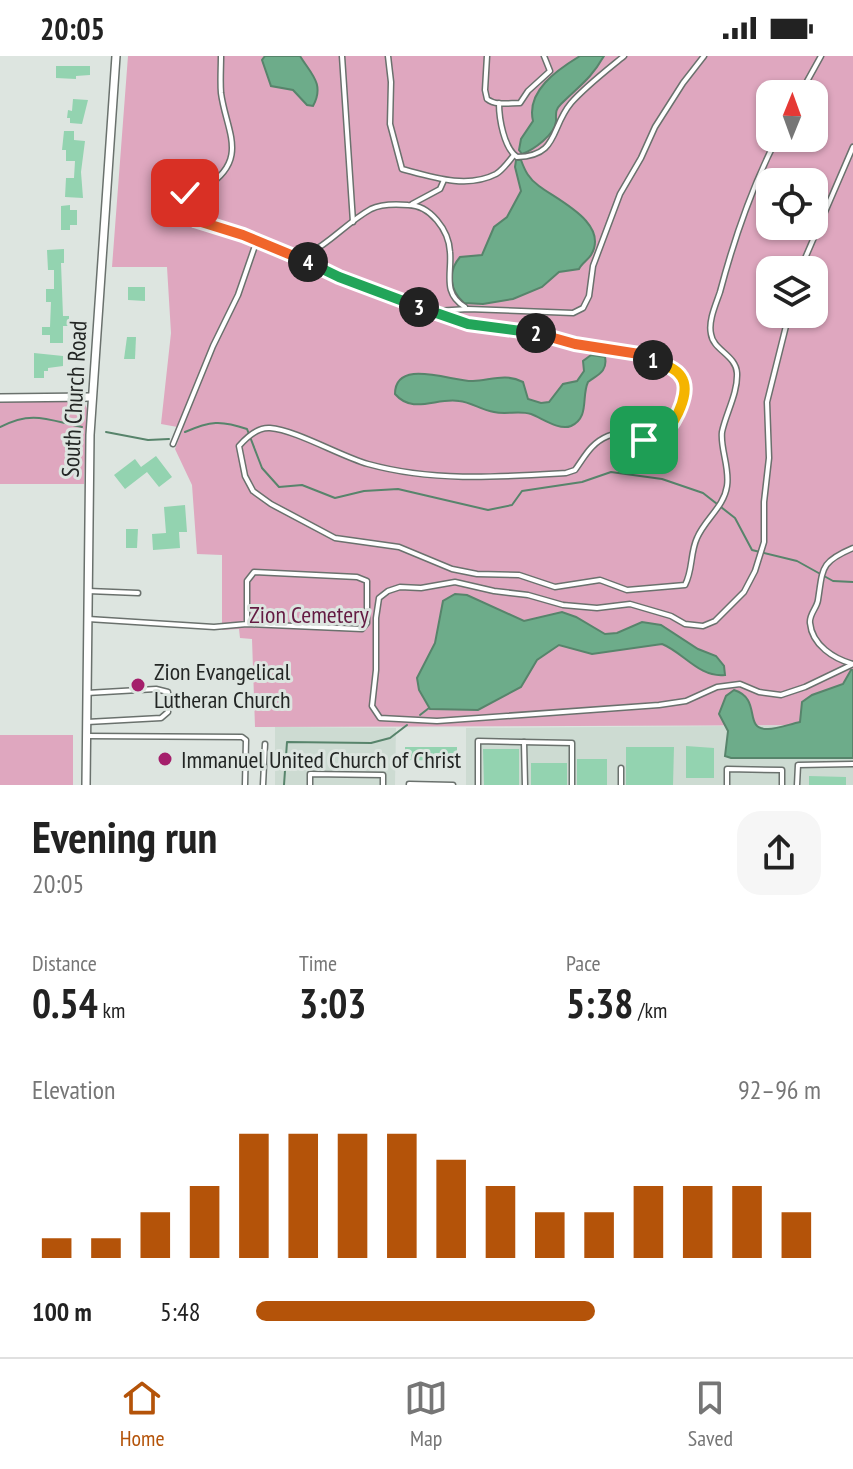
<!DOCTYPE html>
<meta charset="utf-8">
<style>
body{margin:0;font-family:"PT Sans Narrow",sans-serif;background:#f6f6f6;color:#222;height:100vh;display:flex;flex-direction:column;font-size:30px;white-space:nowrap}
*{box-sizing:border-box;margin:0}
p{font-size:26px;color:#767676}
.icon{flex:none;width:44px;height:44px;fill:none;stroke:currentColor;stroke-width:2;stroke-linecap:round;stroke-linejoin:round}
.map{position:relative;height:729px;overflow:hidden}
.side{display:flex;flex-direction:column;background:#fff;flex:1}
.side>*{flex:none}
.needle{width:52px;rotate:1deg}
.controls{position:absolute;left:756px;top:24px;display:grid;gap:16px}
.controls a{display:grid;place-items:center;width:72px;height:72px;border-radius:16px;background:#fff;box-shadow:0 2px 6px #0004;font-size:40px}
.pin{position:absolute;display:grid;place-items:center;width:68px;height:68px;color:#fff;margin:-34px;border-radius:16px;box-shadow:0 4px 12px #0006}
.km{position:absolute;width:40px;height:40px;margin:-20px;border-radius:50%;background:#222;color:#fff;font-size:22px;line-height:40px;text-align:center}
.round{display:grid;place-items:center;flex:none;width:84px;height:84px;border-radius:24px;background:#f6f6f6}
.head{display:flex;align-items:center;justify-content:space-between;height:136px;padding:0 32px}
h1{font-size:44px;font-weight:700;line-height:60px}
.figures{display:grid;grid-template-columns:repeat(3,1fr);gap:12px;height:136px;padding:8px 32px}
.figures div{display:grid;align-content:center}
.figures b{font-size:40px;font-weight:700}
.figures small{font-size:22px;font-weight:400}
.figures p{font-size:22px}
.chart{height:224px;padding:16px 32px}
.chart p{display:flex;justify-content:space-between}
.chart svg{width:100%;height:144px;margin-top:8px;stroke:#b45309;stroke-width:6}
ul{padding:0 32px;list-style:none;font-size:26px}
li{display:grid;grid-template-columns:128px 96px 1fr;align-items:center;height:60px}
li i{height:20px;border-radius:10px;background:#b45309}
.status{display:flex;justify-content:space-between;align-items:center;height:56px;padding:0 40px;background:#fff;direction:ltr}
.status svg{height:22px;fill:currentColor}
.dock{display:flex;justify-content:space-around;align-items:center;height:112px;border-top:2px solid #e0e0e0;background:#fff;font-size:22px;color:#767676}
.dock a{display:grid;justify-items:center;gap:4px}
.dock .selected{color:#b45309}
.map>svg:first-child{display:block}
.built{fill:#cddbd2}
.green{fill:#dfa7bf;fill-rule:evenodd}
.water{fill:#6dac8a;stroke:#57846b;stroke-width:2}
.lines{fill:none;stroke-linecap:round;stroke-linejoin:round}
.stream{stroke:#57846b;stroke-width:2}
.building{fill:#93d3b0}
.lane-casing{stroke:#6a716d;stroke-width:7}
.street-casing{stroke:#6a716d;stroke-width:10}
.lane{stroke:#fff;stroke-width:4}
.street{stroke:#fff;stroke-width:7}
.split-1-casing{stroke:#fff;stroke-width:16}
.split-2-casing{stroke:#fff;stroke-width:16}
.split-3-casing{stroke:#fff;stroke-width:16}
.split-4-casing{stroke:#fff;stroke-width:16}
.split-5-casing{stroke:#fff;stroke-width:16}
.split-6-casing{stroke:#fff;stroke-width:16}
.split-1{stroke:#f5b400;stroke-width:10}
.split-2{stroke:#f0652b;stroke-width:10}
.split-3{stroke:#22a559;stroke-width:10}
.split-4{stroke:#22a559;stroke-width:10}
.split-5{stroke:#f0652b;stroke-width:10}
.split-6{stroke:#f5b400;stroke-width:10}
.poi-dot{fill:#a41f6b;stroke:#dde5e0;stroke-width:3}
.labels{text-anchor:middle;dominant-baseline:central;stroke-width:6;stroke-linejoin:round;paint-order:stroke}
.street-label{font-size:24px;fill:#232624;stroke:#dde5e0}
.park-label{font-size:24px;fill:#641b42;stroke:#dde5e0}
.poi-label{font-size:24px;fill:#232624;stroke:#dde5e0;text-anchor:start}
</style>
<div class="status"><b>20:05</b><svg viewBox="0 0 49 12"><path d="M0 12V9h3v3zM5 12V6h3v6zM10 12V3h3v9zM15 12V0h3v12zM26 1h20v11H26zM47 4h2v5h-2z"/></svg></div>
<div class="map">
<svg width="853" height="729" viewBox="0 0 853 729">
<rect width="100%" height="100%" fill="#dde5e0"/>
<!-- built -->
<g class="built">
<polygon points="853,669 853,729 466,729 466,672"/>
<polygon points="275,671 396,672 395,729 275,729"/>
</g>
<!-- green -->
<g class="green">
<path d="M128 0H853V669L255 671 252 583 240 582 239 573 222 574V499L197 498 192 429 175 393 183 372 161 368 171 277 167 211H112ZM770 38H814V82H770ZM770 126H814V170H770ZM770 214H814V258H770Z"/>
<polygon points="74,343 85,348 87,353 84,428 0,428 0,344"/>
<rect x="0" y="679" width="73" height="50"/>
</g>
<!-- water -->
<g class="water">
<path d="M265 0H300C311 18 325 28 313 50L307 49 293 34 271 30 262 4Z"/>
<path d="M580 0H604C590 24 580 29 561 48 555 54 556 57 556 65 555 79 533 94 522 98L519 94 521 83 533 65C526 35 557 14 580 0Z"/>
<path d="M516 104H521C525 115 529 123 539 130 557 144 610 167 591 199 588 204 582 207 579 213L559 216 542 231 513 243 483 248 464 247C450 234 447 216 460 201L482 199 494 171 507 161 521 135 515 111Z"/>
<path d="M591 299 605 301C608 316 597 319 588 326 581 341 590 361 571 370 559 375 542 362 531 358 518 354 507 359 494 356 481 354 471 346 459 345 437 341 413 359 395 338 395 301 453 326 473 325 491 324 506 317 523 326L528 343 541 347 549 346 563 328 577 325 584 315 583 305Z"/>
<path d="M455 538 467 539 524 565 562 556 576 561 605 578 617 577 642 566 661 569 698 593 716 600 724 610 725 619C699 622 683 596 662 588L592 598 559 589 537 604 521 631 478 654 430 653 419 634 417 622 435 587 443 545Z"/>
<path d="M851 614H853V702H731L725 700 728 675 719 658 726 640 734 634C763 643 742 674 768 673 778 673 790 668 800 666L802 646 812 639 843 628Z"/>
</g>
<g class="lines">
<!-- stream -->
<g class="stream">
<path d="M0 371C33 354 48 364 82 371"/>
<polyline points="106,376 148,384 169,383"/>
<path d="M185 376C210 365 221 364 247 373L262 412 279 431 302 429 335 442 364 435 398 433 488 454 512 449 522 435 582 426 611 416 662 423 703 437 735 462 752 494 797 505 833 525 853 526"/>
<polyline points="420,659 429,652"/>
<polyline points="284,729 287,686 371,687 390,682 407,669"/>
</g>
</g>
<!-- building -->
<g class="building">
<polygon points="56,10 90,10 90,19 76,20 76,23 56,22"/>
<polygon points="73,43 88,44 82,68 70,67 70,62 67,62 68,54 72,55"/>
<polygon points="64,75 74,75 74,84 85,85 81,116 83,142 65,141 66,122 74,122 75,105 66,105 66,94 62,94"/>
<polygon points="70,149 70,154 77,154 77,169 70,169 70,174 61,174 61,150"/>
<polygon points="64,193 64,207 61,207 63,260 69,260 69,270 63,270 63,287 50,287 50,279 42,279 42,271 50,271 51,246 46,246 46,233 54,233 54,214 48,214 47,194"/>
<polygon points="128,231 145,231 145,245 128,244"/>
<polygon points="127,281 136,281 135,303 124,303"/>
<polygon points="34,297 63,300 63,310 48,312 48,315 44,315 44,322 34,322"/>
<polygon points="156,400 172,421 159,431 147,416 125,433 114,419 135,403 141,411"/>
<polygon points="185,449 187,476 179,476 180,492 153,494 152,478 166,477 164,451"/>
<polygon points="126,473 138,473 137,492 126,492"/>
<polygon points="686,690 714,692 714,722 686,722"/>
<polygon points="405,691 457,691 457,705 405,704"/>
<polygon points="626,691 674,691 673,729 626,729"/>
<polygon points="483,693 519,693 519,729 484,729"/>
<rect x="577" y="703" width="30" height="26"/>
<rect x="531" y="707" width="36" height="22"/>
<polygon points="809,720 846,721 846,729 809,729"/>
</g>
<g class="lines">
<defs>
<g id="lane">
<path d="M221 0C221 12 220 25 221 37 226 75 250 103 206 131 197 137 186 137 176 141L175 148C189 169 223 171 245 179 319 207 388 245 464 266 477 270 492 270 506 272 528 275 549 281 571 287 596 293 688 297 686 335 686 344 679 355 674 363 651 404 639 367 608 380 591 387 585 400 575 414L566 417C500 421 433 426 368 408 340 400 296 374 270 372 258 371 246 382 239 390L245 420 253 435 271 448 335 482 399 491 452 513 477 518 519 519 555 531 600 524 627 534 685 529C693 514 690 497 697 482 705 463 724 451 727 430 730 412 720 392 722 376 726 357 738 337 737 317 736 299 713 294 711 278 708 265 716 248 720 236 734 183 752 131 777 82"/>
<polyline points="342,0 353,166"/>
<path d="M388 0 391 26 390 68 402 113C432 121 467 133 496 118 503 114 509 105 514 99"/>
<path d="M487 0 485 34 487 43C496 50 509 47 520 47L528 35 550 15 544 0"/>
<polyline points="800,38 821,0"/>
<path d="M499 47C499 63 504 92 517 101 559 100 550 72 571 47 586 30 607 14 624 0"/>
<polyline points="412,148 440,133 444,124"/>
<path d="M307 206 310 197C332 185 349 165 371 153 381 148 396 148 408 149 430 149 449 174 450 196 452 218 442 237 465 251"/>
<polyline points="800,214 853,91"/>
<polyline points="436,255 468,253 573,257 583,252 589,240 593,210 620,138 641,102 655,71 683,27 704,0"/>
<polyline points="789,258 767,346 769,402 764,446 764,486 755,515 744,536 715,565 703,570 685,568 671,560 630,548 597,552 563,549 528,539 494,535 455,526 421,532 400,531 388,535 379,542 376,562 376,614 372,650 380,662 437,665 659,649 686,645 717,631 740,628 759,636 781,639 805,631 853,608"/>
<polyline points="173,388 213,290 238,239 257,184"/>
<path d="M853 492C820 506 823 512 818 544 817 552 809 558 810 567 812 589 834 603 853 608"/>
<polyline points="88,535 138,537"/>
<polyline points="88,563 214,571 247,568 362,573 367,567 367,525 357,521 254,516 247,525 247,568"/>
<polyline points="87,666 161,662 168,656 168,636 156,633 87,637"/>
<polyline points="87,680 242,681 246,684 245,729"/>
<polyline points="524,686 525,729"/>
<polyline points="409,728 453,729"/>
<polyline points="263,729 265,688"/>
<polyline points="310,729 310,718 383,719 383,729"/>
<polyline points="478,729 478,685 572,687 572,729"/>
<polyline points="621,729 621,712"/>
<polyline points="727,729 727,713 782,714 782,729"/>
<polyline points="797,729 798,709 853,708"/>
</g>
<g id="street">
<polyline points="0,342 92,341"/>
<polyline points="86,729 90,379 116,0"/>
</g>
</defs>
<!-- lane casing -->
<use href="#lane" class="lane-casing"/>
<!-- street casing -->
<use href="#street" class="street-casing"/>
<!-- lane -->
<use href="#lane" class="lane"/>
<!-- street -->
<use href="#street" class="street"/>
</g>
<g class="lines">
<defs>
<path id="split-1" d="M644 384C646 384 654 384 656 383 672 377 690 339 683 324 678 312 664 309 653 304"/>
<polyline id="split-2" points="536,277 575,288 639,298 653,304"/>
<polyline id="split-3" points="419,251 468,268 536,277"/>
<polyline id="split-4" points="308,206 339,221 419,251"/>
<polyline id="split-5" points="195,164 243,179 308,206"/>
<polyline id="split-6" points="185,137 176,141 175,148 180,156 195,164"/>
</defs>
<!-- split-1 casing -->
<use href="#split-1" class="split-1-casing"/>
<!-- split-2 casing -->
<use href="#split-2" class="split-2-casing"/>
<!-- split-3 casing -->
<use href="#split-3" class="split-3-casing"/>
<!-- split-4 casing -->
<use href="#split-4" class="split-4-casing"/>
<!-- split-5 casing -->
<use href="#split-5" class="split-5-casing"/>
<!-- split-6 casing -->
<use href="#split-6" class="split-6-casing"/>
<!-- split-1 -->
<use href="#split-1" class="split-1"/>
<!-- split-2 -->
<use href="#split-2" class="split-2"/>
<!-- split-3 -->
<use href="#split-3" class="split-3"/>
<!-- split-4 -->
<use href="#split-4" class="split-4"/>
<!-- split-5 -->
<use href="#split-5" class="split-5"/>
<!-- split-6 -->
<use href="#split-6" class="split-6"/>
</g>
<!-- markers -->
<g class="poi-dot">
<circle cx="138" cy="629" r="8"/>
<circle cx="165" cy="703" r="8"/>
</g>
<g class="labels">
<!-- street labels -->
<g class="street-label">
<text transform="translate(74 343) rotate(-87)">South Church Road</text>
</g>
<!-- park labels -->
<g class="park-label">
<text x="309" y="558">Zion Cemetery</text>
</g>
<!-- poi labels -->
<g class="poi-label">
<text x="154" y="615">Zion Evangelical<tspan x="154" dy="28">Lutheran Church</tspan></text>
<text x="181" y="703">Immanuel United Church of Christ</text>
</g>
</g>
</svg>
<div class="controls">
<a><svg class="needle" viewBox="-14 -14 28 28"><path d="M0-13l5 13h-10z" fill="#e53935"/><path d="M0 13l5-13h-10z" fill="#767676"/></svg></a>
<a><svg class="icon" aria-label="locate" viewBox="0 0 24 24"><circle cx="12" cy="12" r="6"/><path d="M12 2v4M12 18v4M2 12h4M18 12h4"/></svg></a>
<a><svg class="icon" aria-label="layers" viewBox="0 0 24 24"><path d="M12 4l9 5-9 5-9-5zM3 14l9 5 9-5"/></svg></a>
</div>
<div class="pin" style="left:644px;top:384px;background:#1e9e55"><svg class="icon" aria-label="arrive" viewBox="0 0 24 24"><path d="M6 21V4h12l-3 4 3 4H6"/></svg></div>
<div class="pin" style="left:185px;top:137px;background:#d93025"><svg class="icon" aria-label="check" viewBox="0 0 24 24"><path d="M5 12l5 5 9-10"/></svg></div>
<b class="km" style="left:653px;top:304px">1</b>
<b class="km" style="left:536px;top:277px">2</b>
<b class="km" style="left:419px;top:251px">3</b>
<b class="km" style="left:308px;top:206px">4</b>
</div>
<section class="side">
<div class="head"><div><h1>Evening run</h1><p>20:05</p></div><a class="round"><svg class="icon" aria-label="share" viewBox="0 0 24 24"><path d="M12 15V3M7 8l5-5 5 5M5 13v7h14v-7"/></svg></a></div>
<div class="figures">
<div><p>Distance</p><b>0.54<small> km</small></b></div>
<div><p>Time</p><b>3:03</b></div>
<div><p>Pace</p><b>5:38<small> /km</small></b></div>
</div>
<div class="chart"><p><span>Elevation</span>92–96 m</p>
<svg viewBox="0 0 160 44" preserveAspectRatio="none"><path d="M5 44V38M15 44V38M25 44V30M35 44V22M45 44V6M55 44V6M65 44V6M75 44V6M85 44V14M95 44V22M105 44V30M115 44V30M125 44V22M135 44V22M145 44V22M155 44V30"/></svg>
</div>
<ul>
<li><b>100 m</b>5:48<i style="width:60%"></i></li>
</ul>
</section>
<nav class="dock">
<a class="selected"><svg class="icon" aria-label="home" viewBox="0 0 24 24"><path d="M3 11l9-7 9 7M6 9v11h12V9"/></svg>Home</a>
<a><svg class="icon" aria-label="map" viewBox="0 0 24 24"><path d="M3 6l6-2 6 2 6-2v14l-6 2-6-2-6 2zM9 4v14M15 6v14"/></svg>Map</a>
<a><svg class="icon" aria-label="saved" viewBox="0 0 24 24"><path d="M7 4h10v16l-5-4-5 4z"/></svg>Saved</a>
</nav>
